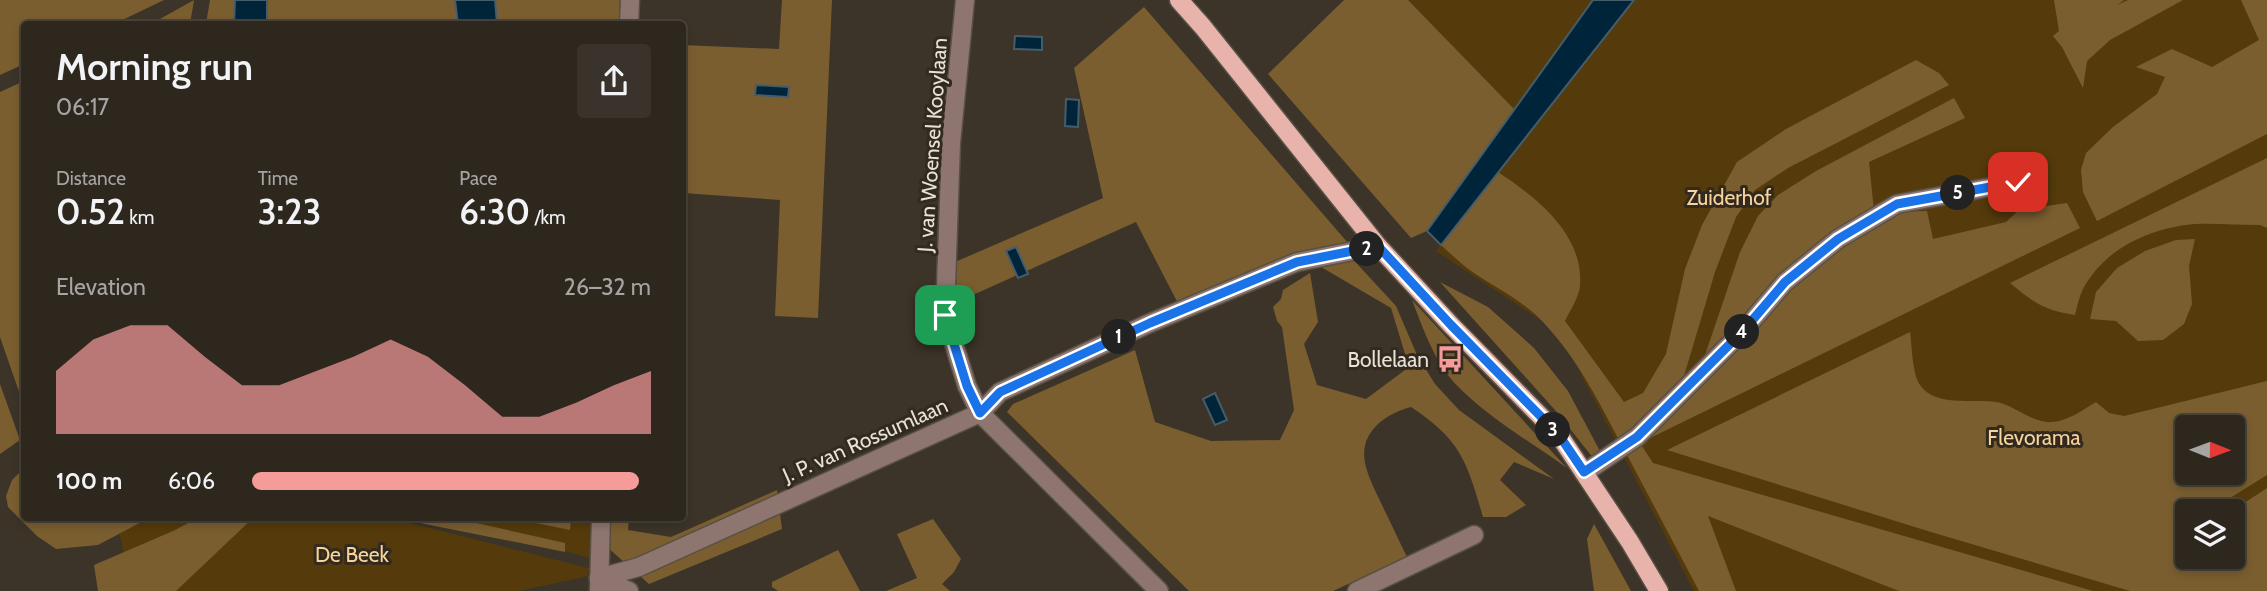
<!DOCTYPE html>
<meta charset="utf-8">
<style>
body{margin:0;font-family:Cabin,sans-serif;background:#39332b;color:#f1f3f6;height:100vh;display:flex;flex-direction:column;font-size:26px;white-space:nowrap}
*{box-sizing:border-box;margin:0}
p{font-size:23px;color:#a7a5a4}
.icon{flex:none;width:38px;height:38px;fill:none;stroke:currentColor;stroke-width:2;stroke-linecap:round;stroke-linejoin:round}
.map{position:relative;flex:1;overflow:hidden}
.panel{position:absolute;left:21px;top:21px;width:665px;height:500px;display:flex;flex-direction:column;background:#2d271e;border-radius:7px;box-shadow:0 4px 10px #0003,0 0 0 2px #48443c}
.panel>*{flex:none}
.needle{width:46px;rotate:91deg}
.controls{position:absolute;left:2175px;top:415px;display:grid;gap:14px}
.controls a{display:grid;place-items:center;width:70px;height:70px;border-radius:7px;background:#2d271e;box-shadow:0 4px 10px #0003,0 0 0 2px #48443c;font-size:35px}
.pin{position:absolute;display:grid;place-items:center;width:60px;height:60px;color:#fff;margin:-30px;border-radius:14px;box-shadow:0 4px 10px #0006}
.km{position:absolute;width:35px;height:35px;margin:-18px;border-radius:50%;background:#222;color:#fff;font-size:19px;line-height:35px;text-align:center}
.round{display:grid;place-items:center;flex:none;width:74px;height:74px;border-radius:7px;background:#39332b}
.summary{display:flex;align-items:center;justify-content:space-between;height:119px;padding:0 35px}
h1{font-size:38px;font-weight:600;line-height:52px}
.stats{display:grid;grid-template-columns:repeat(3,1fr);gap:10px;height:119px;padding:7px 35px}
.stats div{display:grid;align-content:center}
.stats b{font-size:35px;font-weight:600}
.stats small{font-size:19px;font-weight:400}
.stats p{font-size:19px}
.chart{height:196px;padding:14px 35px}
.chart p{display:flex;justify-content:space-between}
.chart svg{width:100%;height:126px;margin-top:7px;fill:#f59b9a;opacity:.7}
ul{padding:0 35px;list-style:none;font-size:23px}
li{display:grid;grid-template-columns:112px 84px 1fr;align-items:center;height:52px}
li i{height:18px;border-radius:9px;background:#f59b9a}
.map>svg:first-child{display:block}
.green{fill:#553b0b;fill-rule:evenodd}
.forest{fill:#7a5e30;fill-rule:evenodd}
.water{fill:#00253a;stroke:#455d6a;stroke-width:2}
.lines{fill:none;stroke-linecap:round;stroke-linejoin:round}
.minor-casing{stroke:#575044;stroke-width:21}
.major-casing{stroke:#575044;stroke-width:21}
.minor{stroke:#8e7570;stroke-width:18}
.major{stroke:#e7b3aa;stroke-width:18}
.route-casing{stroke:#fff;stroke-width:14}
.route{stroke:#1a73e8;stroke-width:9}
.labels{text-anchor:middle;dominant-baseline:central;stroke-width:6;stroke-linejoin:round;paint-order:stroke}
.street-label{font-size:21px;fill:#e7e1da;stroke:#322a1e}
.park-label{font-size:21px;fill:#f8d39c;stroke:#322a1e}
.poi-label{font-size:21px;fill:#e7e1da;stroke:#322a1e;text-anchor:end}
</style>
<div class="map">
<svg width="2267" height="591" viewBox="0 0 2267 591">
<rect width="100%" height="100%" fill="#3c3428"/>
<!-- green -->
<g class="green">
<polygon points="1408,0 1593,0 1515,110"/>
<path d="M1633 0H2267V591H1694L1559 332 1436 251ZM2188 427H2233V472H2188ZM2188 511H2233V556H2188Z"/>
<polygon points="116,518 390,518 589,568 588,576 519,591 132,591"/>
<polygon points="442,518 596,518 596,524 592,526 590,558"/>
</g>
<!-- forest -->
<g class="forest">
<polygon points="0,0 164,0 114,24 24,24 24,64 0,75"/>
<polygon points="194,0 190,24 151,24"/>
<polygon points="210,0 235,0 234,24 206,24"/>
<polygon points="267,0 455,0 458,24 267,24"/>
<polygon points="495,0 622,0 621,24 497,24"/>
<polygon points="782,0 832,0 818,318 775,316 780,200 683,193 682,45 779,49"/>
<polygon points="1344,0 1408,0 1515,110 1427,231 1411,238 1268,74"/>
<polygon points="2054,0 2124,0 2117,5 2128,0 2183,0 2110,40 2087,61 2083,88 2062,47 2053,36 2059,31"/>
<polygon points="2241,0 2267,0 2267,134 2097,221 2083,192 2081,170 2086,153 2113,127 2157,94 2165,77 2136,67 2172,49 2212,67 2259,40"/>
<polygon points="1144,7 1348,243 1184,315 1136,222 957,302 955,262 1103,198 1074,68"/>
<path d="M1916 60 1939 73 1949 85 1788 168 1755 190 1736 217 1715 272 1684 376 1646 421 1619 440C1596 396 1573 351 1536 315 1517 298 1495 287 1474 273 1462 265 1451 254 1441 245L1498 172C1537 198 1584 234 1580 286 1579 297 1570 311 1565 321L1624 402 1643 393 1666 354 1685 269 1702 225 1737 162 1786 129Z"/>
<polygon points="24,81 24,406 0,337 0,92"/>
<polygon points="1954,98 1965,118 1869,162 1874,211 1704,358 1740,252 1758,216 1778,195 1816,171"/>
<path d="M2267 158V228L2260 225C2239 225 2216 223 2195 224 2150 228 2105 248 2083 289 2079 297 2077 307 2075 315 2044 310 2034 303 2010 283Z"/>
<polygon points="2067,203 2080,228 1640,443 1653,463 2093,591 1899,591 1708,516 1736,591 1699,591 1626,453 1673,413 1780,297 1838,246 1889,212 1927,211 1933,239 2006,222 2019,210"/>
<polygon points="2195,239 2189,266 2192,304 2184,324 2163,340 2138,341 2116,321 2090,319 2096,292 2117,268 2145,251 2176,240"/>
<path d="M1348 254 1396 306 1417 355 1435 384 1459 410 1554 479 1514 462 1500 480 1526 505 1506 517H1483C1467 462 1461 440 1411 407 1385 414 1359 432 1365 463 1368 477 1375 490 1381 503 1390 521 1398 539 1407 557L1333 591H1189L1007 412 1013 404 1135 350 1155 422 1211 441 1280 440 1294 410 1282 327 1277 321 1273 307 1281 299 1283 290 1310 273 1318 322 1304 344 1317 385 1366 399 1409 367 1391 308 1321 267Z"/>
<polygon points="1440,282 1488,307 1534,348 1568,391 1601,453 1594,459 1555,410"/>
<path d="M1412 300 1567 468C1531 442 1474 409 1447 374 1431 352 1422 326 1412 300Z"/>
<path d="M1910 332C1912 345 1912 374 1920 385 1936 408 1974 398 1996 402 2015 405 2033 424 2052 422 2068 421 2083 410 2096 402L2109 413 2124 416 2267 381V475L2209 511H2188V556H2233L2232 511 2267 488V591H2130L1931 532 1667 450ZM2188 427H2233V472H2188Z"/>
<polygon points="0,384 20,440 0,454"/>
<polygon points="24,468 24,518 149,518 98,545 56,549 37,536 8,507 6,496 12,480"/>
<polygon points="777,490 782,529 649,584 607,547 609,518 629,518 628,530 671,537"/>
<polygon points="198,518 253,518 176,591 98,591 94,565 173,531"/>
<polygon points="395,518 454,518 565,543 565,552"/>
<polygon points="511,518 571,518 570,530"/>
<polygon points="933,519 961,559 954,572 942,584 950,591 886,591 917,578 897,534"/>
<polygon points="1594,524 1631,591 1594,591 1587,539"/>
<polygon points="838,550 860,591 778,591 772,587 772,582"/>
</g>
<!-- water -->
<g class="water">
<polygon points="235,0 267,0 267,24 234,24"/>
<polygon points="455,0 495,0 497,24 458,24"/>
<polygon points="1593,0 1634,0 1441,245 1427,231"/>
<polygon points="1015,36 1042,37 1042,50 1014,49"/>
<polygon points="756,85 789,87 788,97 755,95"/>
<polygon points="1066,99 1079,100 1078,127 1065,126"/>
<polygon points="1016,247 1028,274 1018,278 1006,251"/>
<polygon points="1215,393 1227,420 1215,425 1203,399"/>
</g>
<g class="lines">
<defs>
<g id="minor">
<polyline points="965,0 951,143 945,315 967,386 980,413 1159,591"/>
<polyline points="629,24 630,0"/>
<polyline points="1584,473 1637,437 1743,331 1785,282 1838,239 1897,204 2018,182"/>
<polyline points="599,578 639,567 980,413 1000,392 1150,323 1297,262 1378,246"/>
<polyline points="599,578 629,591"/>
<polyline points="599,591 601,518"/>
<polyline points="1357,591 1474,535"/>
</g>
<polyline id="major" points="1179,0 1203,27 1378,246 1451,325 1559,435 1630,542 1659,591"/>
</defs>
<!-- minor casing -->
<use href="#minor" class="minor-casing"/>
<!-- major casing -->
<use href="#major" class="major-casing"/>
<!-- minor -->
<use href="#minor" class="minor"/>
<!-- major -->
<use href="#major" class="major"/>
</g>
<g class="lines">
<defs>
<polyline id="route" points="945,315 967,386 980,413 1000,392 1150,323 1297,262 1378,246 1451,325 1559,435 1584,472 1637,437 1743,331 1785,282 1838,239 1897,204 2018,182"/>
</defs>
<!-- route casing -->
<use href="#route" class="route-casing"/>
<!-- route -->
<use href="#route" class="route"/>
</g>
<!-- icons -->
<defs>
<symbol id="bus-bare" viewBox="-9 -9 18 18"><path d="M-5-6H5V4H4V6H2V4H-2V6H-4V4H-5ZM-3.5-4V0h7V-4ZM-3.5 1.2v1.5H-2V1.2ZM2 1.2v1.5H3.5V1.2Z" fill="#f59b9a" stroke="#322a1e" stroke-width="2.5" paint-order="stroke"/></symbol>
</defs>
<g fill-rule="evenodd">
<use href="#bus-bare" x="1431" y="340" width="38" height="38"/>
</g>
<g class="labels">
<!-- street labels -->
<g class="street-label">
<text transform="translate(932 145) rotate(-86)">J. van Woensel Kooylaan</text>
<text transform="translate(865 440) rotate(-24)">J. P. van Rossumlaan</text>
</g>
<!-- park labels -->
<g class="park-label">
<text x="1729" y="197">Zuiderhof</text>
<text x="2034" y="437">Flevorama</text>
<text x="352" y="554">De Beek</text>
</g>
<!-- poi labels -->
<g class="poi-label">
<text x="1429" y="359">Bollelaan</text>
</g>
</g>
</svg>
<div class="controls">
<a><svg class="needle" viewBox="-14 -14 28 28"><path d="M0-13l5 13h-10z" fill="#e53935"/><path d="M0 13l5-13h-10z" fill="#a7a5a4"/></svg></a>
<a><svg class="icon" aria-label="layers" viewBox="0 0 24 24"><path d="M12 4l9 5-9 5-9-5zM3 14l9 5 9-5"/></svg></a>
</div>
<div class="pin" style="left:945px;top:315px;background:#1e9e55"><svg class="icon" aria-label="arrive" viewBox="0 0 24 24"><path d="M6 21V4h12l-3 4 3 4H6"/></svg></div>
<div class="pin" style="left:2018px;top:182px;background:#d93025"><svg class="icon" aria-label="check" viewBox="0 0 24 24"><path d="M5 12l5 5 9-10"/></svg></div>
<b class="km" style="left:1119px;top:337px">1</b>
<b class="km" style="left:1367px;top:249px">2</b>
<b class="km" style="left:1553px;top:430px">3</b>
<b class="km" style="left:1742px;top:332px">4</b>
<b class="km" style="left:1958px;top:193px">5</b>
<section class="panel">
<div class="summary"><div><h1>Morning run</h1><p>06:17</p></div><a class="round"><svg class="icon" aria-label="share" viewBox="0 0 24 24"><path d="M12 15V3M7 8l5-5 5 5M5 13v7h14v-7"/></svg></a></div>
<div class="stats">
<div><p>Distance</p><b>0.52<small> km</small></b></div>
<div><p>Time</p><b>3:23</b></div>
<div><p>Pace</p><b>6:30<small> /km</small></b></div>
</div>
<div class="chart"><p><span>Elevation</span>26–32 m</p>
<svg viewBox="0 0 160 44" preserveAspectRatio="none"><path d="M0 44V22L10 11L20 6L30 6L40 17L50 27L60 27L70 22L80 17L90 11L100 17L110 27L120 38L130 38L140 33L150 27L160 22V44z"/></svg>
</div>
<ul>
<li><b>100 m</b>6:06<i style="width:97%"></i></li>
</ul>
</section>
</div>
